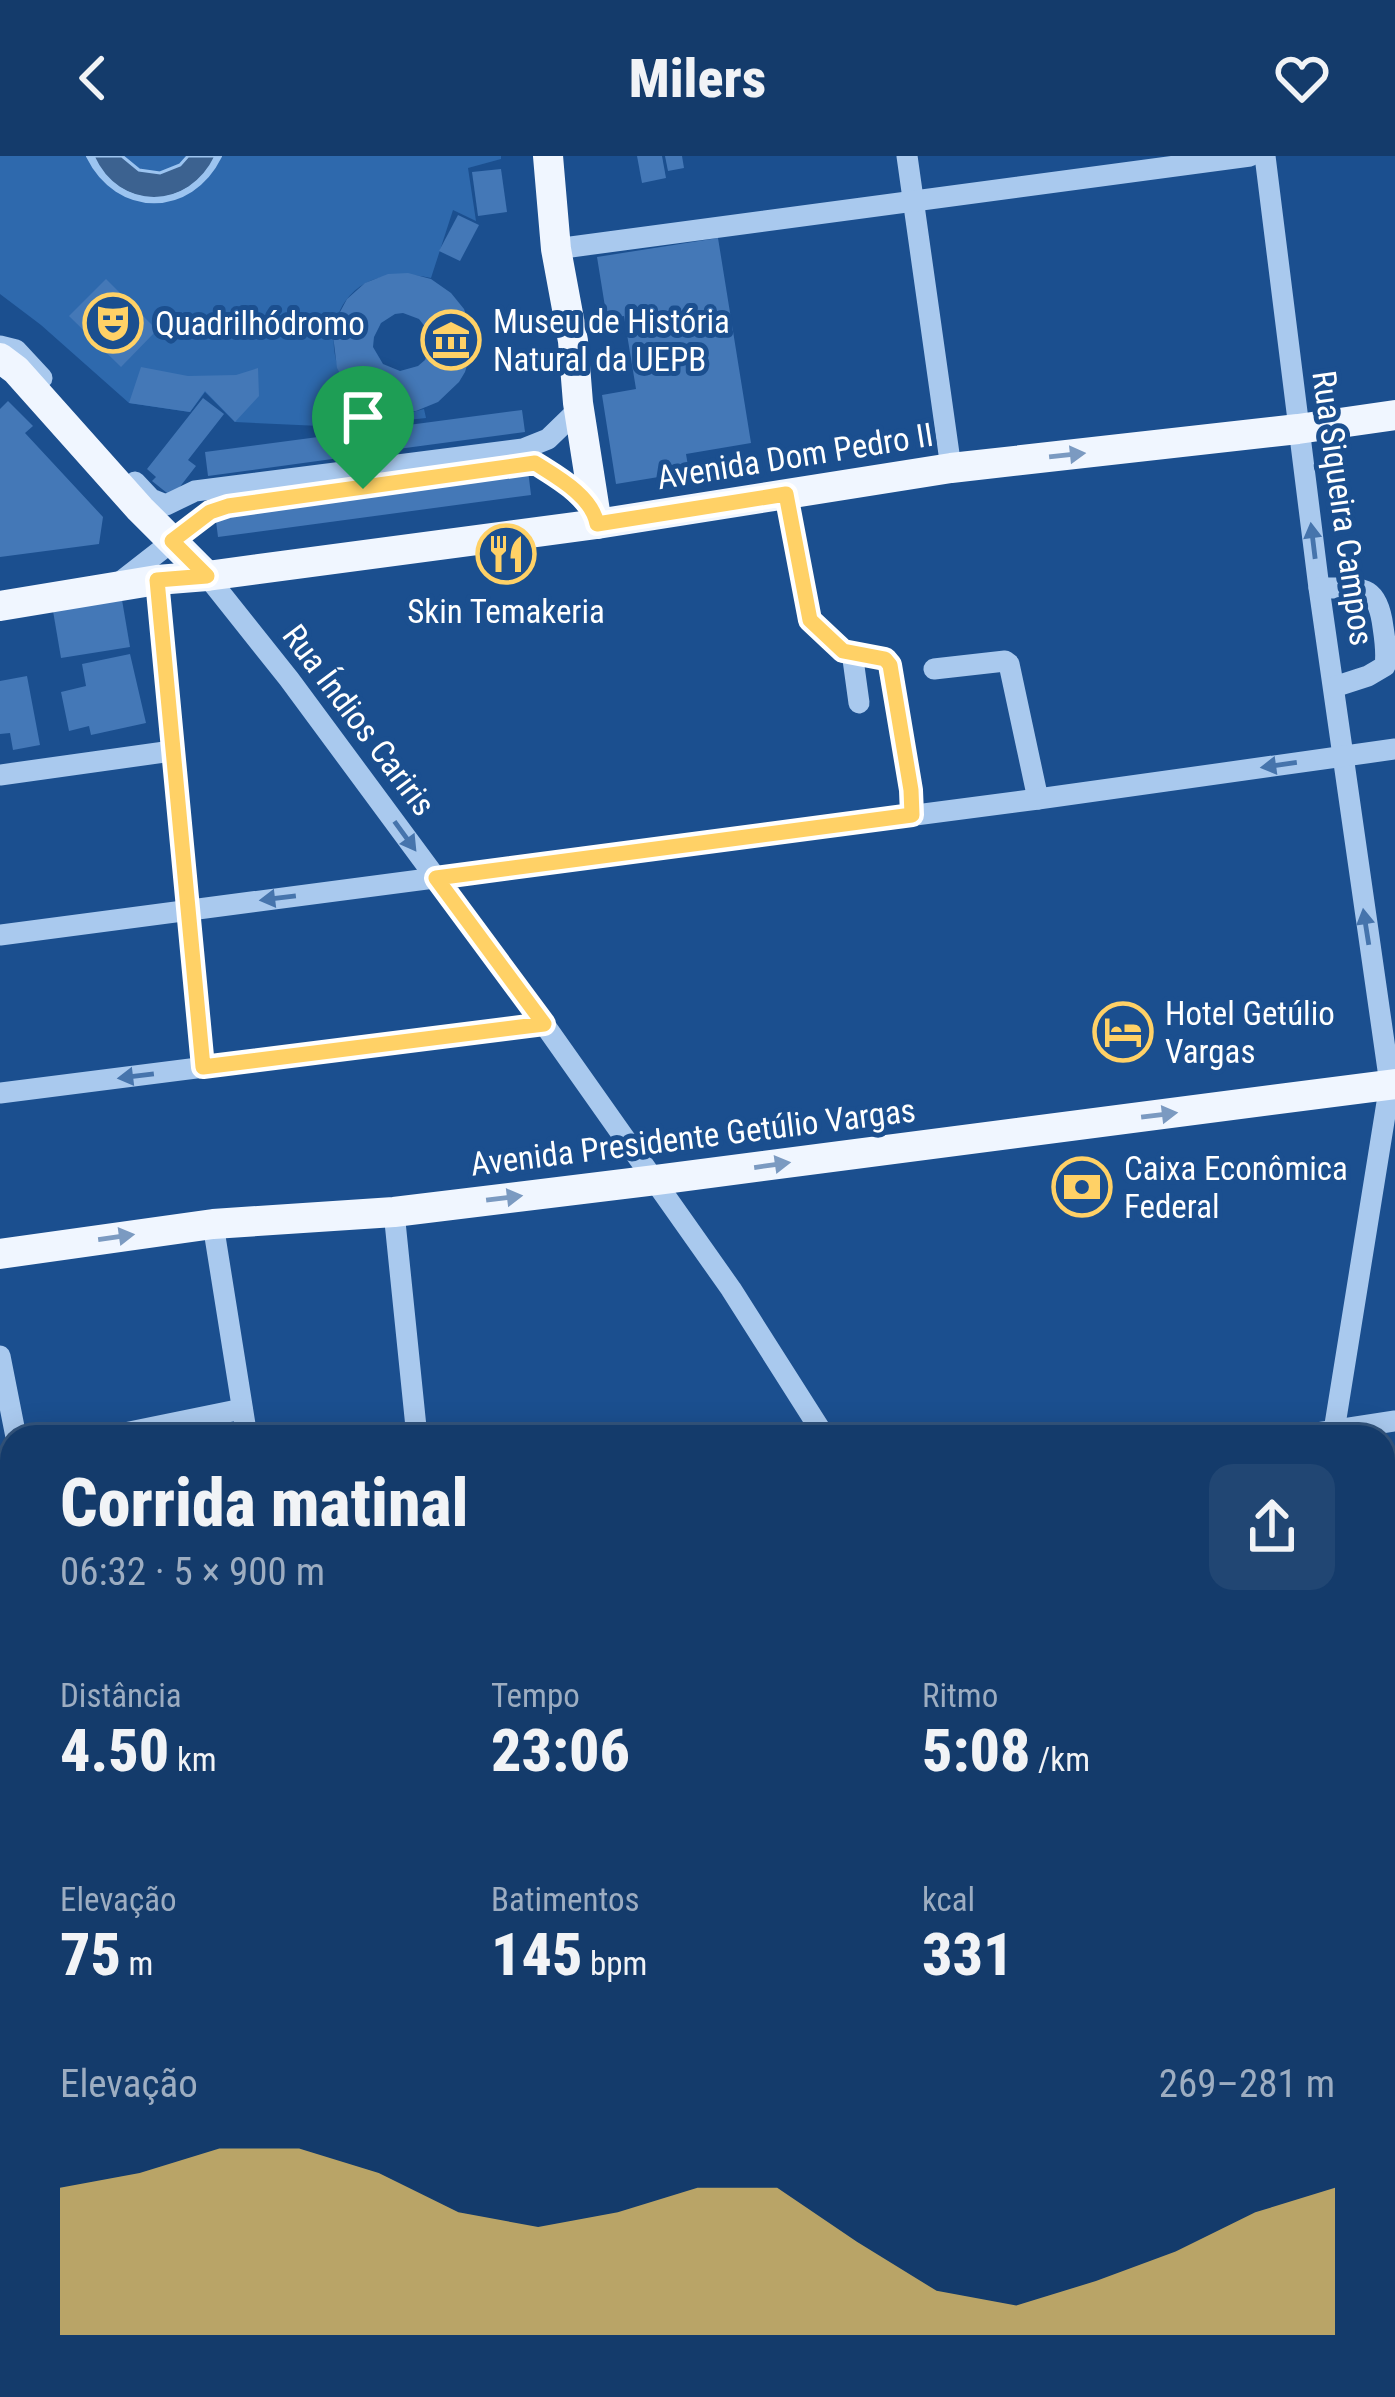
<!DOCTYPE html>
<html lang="pt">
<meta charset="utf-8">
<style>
body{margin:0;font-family:"Roboto Condensed",sans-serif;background:#214673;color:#f1f3f6;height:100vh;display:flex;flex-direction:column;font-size:45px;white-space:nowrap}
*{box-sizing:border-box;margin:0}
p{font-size:39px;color:#9dadc1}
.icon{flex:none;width:66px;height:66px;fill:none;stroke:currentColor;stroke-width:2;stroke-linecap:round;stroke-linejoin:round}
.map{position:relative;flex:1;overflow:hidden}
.panel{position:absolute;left:0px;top:1269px;width:1395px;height:972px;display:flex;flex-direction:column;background:#143b6b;border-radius:36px 36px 0 0;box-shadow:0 6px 30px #0003,0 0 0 3px #33557e}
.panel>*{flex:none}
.pin{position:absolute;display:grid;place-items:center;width:102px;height:102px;color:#fff;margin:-123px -51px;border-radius:50% 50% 50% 0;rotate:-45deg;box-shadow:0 0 12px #0007}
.pin .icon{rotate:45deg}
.round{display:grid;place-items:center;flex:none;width:126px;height:126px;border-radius:24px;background:#214673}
.headline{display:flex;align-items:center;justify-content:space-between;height:204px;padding:0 60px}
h1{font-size:66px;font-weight:800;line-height:90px}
.metrics{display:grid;grid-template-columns:repeat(3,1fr);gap:18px;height:204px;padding:12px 60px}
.metrics div{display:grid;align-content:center}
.metrics b{font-size:60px;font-weight:800}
.metrics small{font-size:33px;font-weight:400}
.metrics p{font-size:33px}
.chart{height:336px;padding:24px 60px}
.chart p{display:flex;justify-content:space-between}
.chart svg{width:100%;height:216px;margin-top:12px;fill:#ffd166;opacity:.7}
header{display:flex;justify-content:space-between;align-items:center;height:156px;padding:0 60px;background:#143b6b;font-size:54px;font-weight:800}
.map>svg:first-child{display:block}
.green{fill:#2e69ad}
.water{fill:#3c6290;stroke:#9cc4f0;stroke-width:3}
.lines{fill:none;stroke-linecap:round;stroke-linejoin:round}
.stream{stroke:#9cc4f0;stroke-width:6}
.building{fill:#4478b7;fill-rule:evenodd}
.minor{stroke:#a9c9ee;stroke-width:21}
.major{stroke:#f0f6ff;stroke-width:30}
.oneway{fill:#7b9ac1}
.oneway2{fill:#4674ac}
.route-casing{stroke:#fff;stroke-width:24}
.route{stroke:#ffd166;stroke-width:15}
.labels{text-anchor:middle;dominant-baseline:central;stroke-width:10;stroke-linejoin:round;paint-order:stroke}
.poi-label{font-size:33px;fill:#fff;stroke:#1b4f8f;text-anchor:start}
.street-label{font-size:33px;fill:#fff;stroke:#1b4f8f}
</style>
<header><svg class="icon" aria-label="back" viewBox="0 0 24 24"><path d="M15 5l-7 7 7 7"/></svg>Milers<svg class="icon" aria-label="heart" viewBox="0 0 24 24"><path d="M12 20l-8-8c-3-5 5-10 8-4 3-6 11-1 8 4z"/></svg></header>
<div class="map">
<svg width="1395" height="2241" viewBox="0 0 1395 2241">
<rect width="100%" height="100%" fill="#1b4f8f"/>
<!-- green -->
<path class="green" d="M0 0H501V3L468 12 476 65 453 54 431 122C290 91 315 288 424 253L426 262 342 271 235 266 205 236 190 256 129 247 41 169 0 138Z"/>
<!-- water -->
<path class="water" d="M93 0H122L139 14 160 17 180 9 188 0H216C190 56 118 57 93 0Z"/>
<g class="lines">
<!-- stream -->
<path class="stream" d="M89 0C118 59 190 59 219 0"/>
</g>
<!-- building -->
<g class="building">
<polygon points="637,0 662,0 666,22 642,27"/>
<polygon points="665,0 682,0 684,12 668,15"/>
<polygon points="501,13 507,56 478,60 472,16"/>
<polygon points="458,59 479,69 460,105 439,95"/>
<polygon points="718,82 751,287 686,298 689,316 616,328 602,239 636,233 624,160 607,163 597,101"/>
<path d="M408 117 431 123 451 137 464 153 472 176V193L465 216 459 226 438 246 416 255H391L368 248 349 233 337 212 333 179 340 156 347 143 365 127 388 118ZM403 157 419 163 430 177 431 187 425 204 418 210 400 215 383 208 373 191 374 181 381 167 395 158Z"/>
<polygon points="106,123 157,174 121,211 69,160"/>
<polygon points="141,211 188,220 236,219 258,212 259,240 235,266 205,235 190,256 129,247"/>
<polygon points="203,242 224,258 188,304 196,310 172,341 152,325 156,321 147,313"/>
<polygon points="8,245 33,270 25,277 103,361 99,388 0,401 0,253"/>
<polygon points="522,254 525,276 383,295 388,332 528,314 531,339 218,381 215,357 352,339 347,301 208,320 205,296"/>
<polygon points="121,438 130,491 61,502 52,449"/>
<polygon points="130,498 146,567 91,579 89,570 69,575 61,536 86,530 82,508"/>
<polygon points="27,520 40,589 13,594 10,577 0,578 0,525"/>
</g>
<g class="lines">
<!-- minor -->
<g class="minor">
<polyline points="907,0 951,312"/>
<polyline points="1265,0 1319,432 1390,928 1333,1281"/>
<polyline points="556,93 1250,0"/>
<polyline points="0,190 16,194 42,222"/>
<polyline points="135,326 151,343 166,349 195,335 523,293 548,283 579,253"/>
<polyline points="786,338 810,464 843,495 885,503 889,509 911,634 912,659"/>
<polyline points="207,420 289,523 544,868 731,1133 825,1281"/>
<polyline points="157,424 203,911"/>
<polyline points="115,430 210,356 228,350 535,307 564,325 595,356"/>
<path d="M1319 432C1358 433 1377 424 1383 471 1385 484 1387 496 1385 510L1368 520 1334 531"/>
<polyline points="852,496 859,547"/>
<polyline points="934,513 1005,505 1009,508 1038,643"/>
<polyline points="0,619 172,595"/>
<polyline points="0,779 1038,643 1395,593"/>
<polyline points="0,937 544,868"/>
<polyline points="394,1056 417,1281"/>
<polyline points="213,1068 247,1281"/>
<polyline points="0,1200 16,1281"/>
<polyline points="105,1281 242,1253"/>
<polyline points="1291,1281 1395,1265"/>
<polyline points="0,1303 12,1300"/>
<polyline points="0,2003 12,2000"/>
<polyline points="1383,2204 1395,2204"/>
<polyline points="0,2229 12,2184"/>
<polyline points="543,2241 543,2229"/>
<polyline points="867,2241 869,2229"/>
<polyline points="1202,2241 1204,2229"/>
</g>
<!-- major -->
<g class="major">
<polyline points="548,0 556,93 573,185 578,247 597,368"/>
<polyline points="0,202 16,214 140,353 207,420"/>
<polyline points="0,450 157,424 207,420 597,368 951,312 1298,273 1395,259"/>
<polyline points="0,1098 213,1068 394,1056 656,1024 1395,928"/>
<polyline points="1383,1587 1395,1588"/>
<polyline points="0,1606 12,1603"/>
<polyline points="0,1805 12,1805"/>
<polyline points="1383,1879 1395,1879"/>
<polyline points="0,2167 12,2169"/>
<polyline points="419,2229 464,2241"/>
</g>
</g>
<!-- one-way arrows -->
<defs><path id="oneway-solid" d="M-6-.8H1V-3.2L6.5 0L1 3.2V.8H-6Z" transform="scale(3)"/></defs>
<g class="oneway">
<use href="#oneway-solid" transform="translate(1067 299) rotate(-6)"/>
<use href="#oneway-solid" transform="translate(1159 959) rotate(-7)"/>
<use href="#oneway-solid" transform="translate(772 1009) rotate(-8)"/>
<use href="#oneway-solid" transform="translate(504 1042) rotate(-7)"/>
<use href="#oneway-solid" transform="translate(116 1081) rotate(-8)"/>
</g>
<g class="oneway2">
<use href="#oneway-solid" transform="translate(1313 385) rotate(-97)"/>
<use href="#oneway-solid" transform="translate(1279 609) rotate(172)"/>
<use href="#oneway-solid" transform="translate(405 680) rotate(54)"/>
<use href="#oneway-solid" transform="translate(278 742) rotate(173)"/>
<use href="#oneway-solid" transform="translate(1366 771) rotate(-99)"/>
<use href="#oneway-solid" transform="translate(136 920) rotate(173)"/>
</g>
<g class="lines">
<defs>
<path id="route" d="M535 307C557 321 592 340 597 368L786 338 810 464 843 495 885 503 890 509 911 634 912 659 436 722 544 868 203 911 157 424 207 420 172 385 210 356 228 350Z"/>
</defs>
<!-- route casing -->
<use href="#route" class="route-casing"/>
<!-- route -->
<use href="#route" class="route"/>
</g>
<!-- icons -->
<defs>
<symbol id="theatre-ring" viewBox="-11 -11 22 22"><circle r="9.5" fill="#1b4f8f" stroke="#ffd166" stroke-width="1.5"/><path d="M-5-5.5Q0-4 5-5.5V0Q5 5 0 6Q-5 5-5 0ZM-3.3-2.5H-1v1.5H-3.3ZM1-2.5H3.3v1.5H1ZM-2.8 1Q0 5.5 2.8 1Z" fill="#ffd166"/></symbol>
<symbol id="museum-ring" viewBox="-11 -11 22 22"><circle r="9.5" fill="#1b4f8f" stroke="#ffd166" stroke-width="1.5"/><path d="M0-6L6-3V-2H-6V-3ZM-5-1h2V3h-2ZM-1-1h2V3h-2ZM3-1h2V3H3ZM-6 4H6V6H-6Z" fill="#ffd166"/></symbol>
<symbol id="restaurant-ring" viewBox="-11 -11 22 22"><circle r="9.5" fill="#1b4f8f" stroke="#ffd166" stroke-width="1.5"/><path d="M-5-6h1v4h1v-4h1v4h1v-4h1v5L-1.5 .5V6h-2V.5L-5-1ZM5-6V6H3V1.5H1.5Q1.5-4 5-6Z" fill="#ffd166"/></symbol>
<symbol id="hotel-ring" viewBox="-11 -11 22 22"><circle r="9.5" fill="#1b4f8f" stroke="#ffd166" stroke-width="1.5"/><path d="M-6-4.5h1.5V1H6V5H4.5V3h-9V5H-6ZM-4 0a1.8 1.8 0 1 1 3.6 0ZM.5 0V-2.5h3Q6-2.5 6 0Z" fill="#ffd166"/></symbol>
<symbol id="bank-ring" viewBox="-11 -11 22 22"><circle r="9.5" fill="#1b4f8f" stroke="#ffd166" stroke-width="1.5"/><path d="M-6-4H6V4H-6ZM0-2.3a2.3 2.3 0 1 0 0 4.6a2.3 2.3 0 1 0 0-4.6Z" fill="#ffd166"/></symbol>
</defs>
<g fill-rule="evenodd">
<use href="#theatre-ring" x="80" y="134" width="66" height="66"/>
<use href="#museum-ring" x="418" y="151" width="66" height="66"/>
<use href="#restaurant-ring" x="473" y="365" width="66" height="66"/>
<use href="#hotel-ring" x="1090" y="843" width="66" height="66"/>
<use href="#bank-ring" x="1049" y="998" width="66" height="66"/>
</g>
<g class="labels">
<!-- poi labels -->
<g class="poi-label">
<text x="493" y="165">Museu de História<tspan x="493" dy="38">Natural da UEPB</tspan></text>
<text x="155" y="167">Quadrilhódromo</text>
<text x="506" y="455" text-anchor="middle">Skin Temakeria</text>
<text x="1165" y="857">Hotel Getúlio<tspan x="1165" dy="38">Vargas</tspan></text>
<text x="1124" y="1012">Caixa Econômica<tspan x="1124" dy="38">Federal</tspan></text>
</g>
<!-- street labels -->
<g class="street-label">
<text transform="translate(795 300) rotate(-9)">Avenida Dom Pedro II</text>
<text transform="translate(1343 352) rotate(82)">Rua Siqueira Campos</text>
<text transform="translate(359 564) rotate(53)">Rua Índios Cariris</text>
<text transform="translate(693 981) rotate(-7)">Avenida Presidente Getúlio Vargas</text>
</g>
</g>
</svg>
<div class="pin" style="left:363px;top:333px;background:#1e9e55"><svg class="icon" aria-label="arrive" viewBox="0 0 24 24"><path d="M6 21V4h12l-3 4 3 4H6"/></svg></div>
<section class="panel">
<div class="headline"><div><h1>Corrida matinal</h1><p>06:32 · 5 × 900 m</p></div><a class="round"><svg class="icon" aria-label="share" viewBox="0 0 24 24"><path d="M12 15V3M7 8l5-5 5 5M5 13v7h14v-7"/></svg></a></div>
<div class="metrics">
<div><p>Distância</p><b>4.50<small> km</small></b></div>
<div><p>Tempo</p><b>23:06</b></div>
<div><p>Ritmo</p><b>5:08<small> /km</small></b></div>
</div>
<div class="metrics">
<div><p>Elevação</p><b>75<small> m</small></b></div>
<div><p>Batimentos</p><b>145<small> bpm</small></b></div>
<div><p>kcal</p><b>331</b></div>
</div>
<div class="chart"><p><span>Elevação</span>269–281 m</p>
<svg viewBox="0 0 160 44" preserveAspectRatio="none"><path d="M0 44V14L10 11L20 6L30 6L40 11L50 19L60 22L70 19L80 14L90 14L100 25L110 35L120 38L130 33L140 27L150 19L160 14V44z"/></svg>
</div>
</section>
</div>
